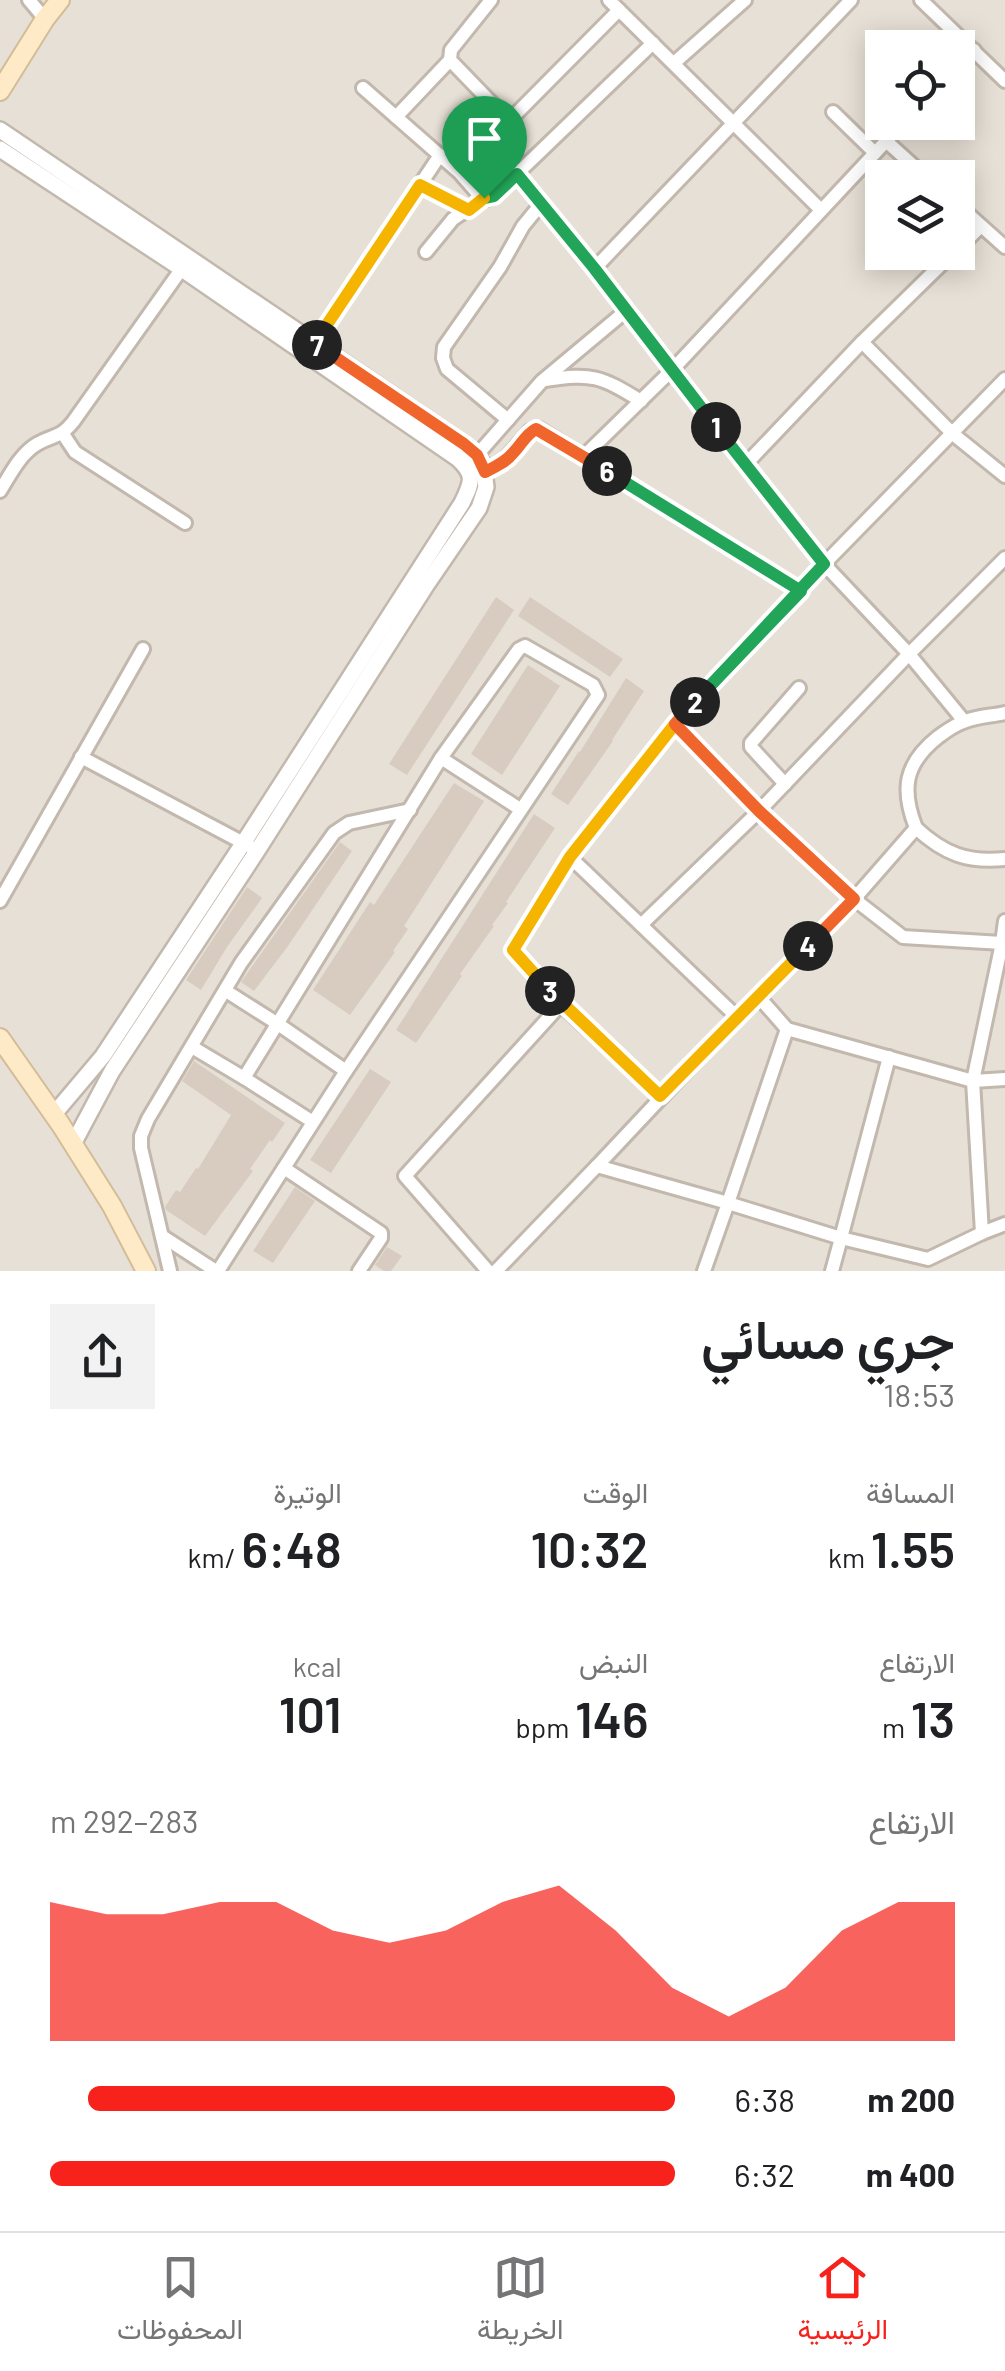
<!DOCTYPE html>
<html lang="ar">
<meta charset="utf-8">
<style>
body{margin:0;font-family:Barlow,Vazirmatn,sans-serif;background:#f2f2f2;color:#202124;direction:rtl;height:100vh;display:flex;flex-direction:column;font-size:38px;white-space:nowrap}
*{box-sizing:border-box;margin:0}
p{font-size:32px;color:#757577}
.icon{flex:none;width:55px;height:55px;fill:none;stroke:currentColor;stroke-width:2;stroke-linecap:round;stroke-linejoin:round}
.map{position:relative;height:1271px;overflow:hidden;direction:ltr}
.panel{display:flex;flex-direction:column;background:#fff;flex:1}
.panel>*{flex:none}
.controls{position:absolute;left:865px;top:30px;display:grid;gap:20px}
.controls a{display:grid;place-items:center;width:110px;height:110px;border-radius:0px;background:#fff;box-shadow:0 5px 25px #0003;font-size:50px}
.pin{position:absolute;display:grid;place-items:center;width:85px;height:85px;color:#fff;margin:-102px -42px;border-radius:50% 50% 50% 0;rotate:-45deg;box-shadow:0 0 10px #0007}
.pin .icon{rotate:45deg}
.km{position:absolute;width:50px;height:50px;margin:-25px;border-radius:50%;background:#222;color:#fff;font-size:28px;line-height:50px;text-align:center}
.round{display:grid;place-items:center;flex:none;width:105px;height:105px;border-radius:0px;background:#f2f2f2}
.overview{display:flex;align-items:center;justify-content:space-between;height:170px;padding:0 50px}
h1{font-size:55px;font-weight:600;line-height:75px}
.figures{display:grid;grid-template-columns:repeat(3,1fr);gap:15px;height:170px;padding:10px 50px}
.figures div{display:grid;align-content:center}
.figures b{font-size:50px;font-weight:600}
.figures small{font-size:28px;font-weight:400}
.figures p{font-size:28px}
.chart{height:280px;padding:20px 50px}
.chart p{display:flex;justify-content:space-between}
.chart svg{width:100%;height:180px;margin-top:10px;fill:#f6221b;opacity:.7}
ul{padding:0 50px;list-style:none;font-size:32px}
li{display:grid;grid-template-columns:160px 120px 1fr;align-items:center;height:75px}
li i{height:25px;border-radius:12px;background:#f6221b}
.menu{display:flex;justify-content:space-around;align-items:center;height:140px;border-top:2px solid #e0e0e0;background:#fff;font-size:28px;color:#757577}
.menu a{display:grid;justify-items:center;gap:5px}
.menu .active{color:#f6221b}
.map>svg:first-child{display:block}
.residential{fill:#e7e0d6;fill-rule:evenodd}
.building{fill:#d8ccc0}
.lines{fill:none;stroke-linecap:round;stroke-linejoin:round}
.minor-casing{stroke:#c2b8ad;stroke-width:18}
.tertiary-casing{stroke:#c2b8ad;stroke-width:20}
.secondary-casing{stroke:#d3bc98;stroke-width:22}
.minor{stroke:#fff;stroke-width:12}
.tertiary{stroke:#fff;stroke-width:15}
.secondary{stroke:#feeac7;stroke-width:18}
.split-1-casing{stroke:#fff;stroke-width:20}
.split-2-casing{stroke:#fff;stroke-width:20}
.split-3-casing{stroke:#fff;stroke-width:20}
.split-4-casing{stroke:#fff;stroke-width:20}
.split-5-casing{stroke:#fff;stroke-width:20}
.split-6-casing{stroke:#fff;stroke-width:20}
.split-7-casing{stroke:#fff;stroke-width:20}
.split-8-casing{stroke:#fff;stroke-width:20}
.split-1{stroke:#22a559;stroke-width:12}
.split-2{stroke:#22a559;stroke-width:12}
.split-3{stroke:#f5b400;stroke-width:12}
.split-4{stroke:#f5b400;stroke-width:12}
.split-5{stroke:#f0652b;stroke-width:12}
.split-6{stroke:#22a559;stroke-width:12}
.split-7{stroke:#f0652b;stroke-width:12}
.split-8{stroke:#f5b400;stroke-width:12}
</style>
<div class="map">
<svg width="1005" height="1271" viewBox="0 0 1005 1271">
<rect width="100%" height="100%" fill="#f3eee7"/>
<!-- residential -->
<path class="residential" d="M0 0H1005V1271H0ZM882 48H958V122H882ZM882 178H958V252H882Z"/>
<!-- building -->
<g class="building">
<polygon points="496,597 514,610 407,775 389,764"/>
<polygon points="530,597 623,659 610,677 518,616"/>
<polygon points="528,665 560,686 502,775 471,754"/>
<polygon points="626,678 644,691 612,740 613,741 568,805 551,794 579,751 580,752"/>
<polygon points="454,783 484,801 404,926 408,929 393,951 395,952 350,1015 313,990 370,902 374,905"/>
<polygon points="534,814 555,828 506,902 508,903 492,925 494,926 460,974 462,976 416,1043 396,1030"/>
<polygon points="340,842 352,851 288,946 254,991 241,982"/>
<polygon points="247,887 262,898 227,947 201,990 186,980"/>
<polygon points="194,1061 285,1123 272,1142 270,1140 250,1169 253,1171 205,1236 166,1210 165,1207 176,1190 180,1192 196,1168 198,1169 231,1115 182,1081"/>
<polygon points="370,1069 391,1082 331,1173 310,1160"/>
<polygon points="295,1187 315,1201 273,1263 253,1251"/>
<polygon points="387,1247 402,1256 391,1271 384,1271 375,1265"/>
</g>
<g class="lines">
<defs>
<g id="minor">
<polyline points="29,0 45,19"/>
<polyline points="491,0 451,50 450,60 509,121"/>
<polyline points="609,0 821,210"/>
<polyline points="851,0 595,268 745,465 824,564 909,654 964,721"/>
<polyline points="921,0 1005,81"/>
<polyline points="674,63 745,0"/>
<polyline points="958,66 974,50"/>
<polyline points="363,88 460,173 480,196 487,199 494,196 653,43"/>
<polyline points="833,112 875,153"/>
<polyline points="396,117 450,60"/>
<polyline points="886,141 927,178"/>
<polyline points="421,185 469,210"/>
<polyline points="958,205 1005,247"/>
<polyline points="958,249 981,226"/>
<polyline points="426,252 453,219 484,198"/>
<polyline points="595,268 517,174 493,151 490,143 498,132 619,10"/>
<polyline points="862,342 953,434 1005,476"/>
<polyline points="314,344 440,155"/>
<path d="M545 380C593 373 600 376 641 401"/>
<polyline points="508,420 447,369 443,358 444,347 500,267 523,226 541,204"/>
<polyline points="63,434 75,452 185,523"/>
<polyline points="477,455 542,381 627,310"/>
<polyline points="583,457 673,369 904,122"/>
<polyline points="745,465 862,342 954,252"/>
<path d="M478 474C504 466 513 450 530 431L539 429 801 591"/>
<path d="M0 491C10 475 20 454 37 444 54 434 59 439 73 422L185 264"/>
<path d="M1005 558 909 654 759 811 854 899 916 828C901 790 904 764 938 737 946 731 956 724 966 721 978 716 992 716 1005 713"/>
<polyline points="81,757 251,847"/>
<polyline points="441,758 520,809"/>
<polyline points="785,784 751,747 751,743 799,688"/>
<path d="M916 828C944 854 968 863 1005 859"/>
<polyline points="570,857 513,951 561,1004 660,1096"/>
<polyline points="0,901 143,649"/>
<polyline points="1005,921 1002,943 1005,943"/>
<polyline points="641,925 759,811 675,724"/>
<polyline points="226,991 278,1024 346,1071"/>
<polyline points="758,996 787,1029 973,1081 1002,943 903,937 854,899 737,1017 570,857 675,724 824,564 1005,379"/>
<polyline points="787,1029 728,1203 841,1238 832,1271"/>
<polyline points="192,1047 244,1078"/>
<polyline points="889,1057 841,1238 928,1259 982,1233"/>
<polyline points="1005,1079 973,1081 982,1233 1005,1224"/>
<polyline points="284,1168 381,1233 381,1238 359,1271"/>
<polyline points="162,1236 216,1271"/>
<polyline points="170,1271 141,1148 141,1136 148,1119 241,963 334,833 349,823 410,810"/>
<polyline points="218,1271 346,1071 598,695 593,685 525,646 519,649 441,758 244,1078 313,1122"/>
<polyline points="488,1271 405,1176 561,1004"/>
<polyline points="496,1271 597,1166"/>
<polyline points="704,1271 728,1203 597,1166 737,1017"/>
</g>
<g id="tertiary">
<polyline points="0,130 464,444 483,464 486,487 479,508 427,584 257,851 112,1071 73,1144"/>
<path d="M0 149 182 269 457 458C476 475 472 482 462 503L244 842 103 1056 54 1114"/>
</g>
<g id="secondary">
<polyline points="0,91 45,19 60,0"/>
<polyline points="0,1038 61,1125 112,1206 146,1271"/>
</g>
</defs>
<!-- minor casing -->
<use href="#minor" class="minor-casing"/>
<!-- tertiary casing -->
<use href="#tertiary" class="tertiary-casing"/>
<!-- secondary casing -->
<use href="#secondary" class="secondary-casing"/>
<!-- minor -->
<use href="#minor" class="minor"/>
<!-- tertiary -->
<use href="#tertiary" class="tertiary"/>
<!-- secondary -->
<use href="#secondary" class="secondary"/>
</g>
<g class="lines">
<defs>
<polyline id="split-1" points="484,198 494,196 517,174 594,268 716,427"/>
<polyline id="split-2" points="695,702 824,564 716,427"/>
<polyline id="split-3" points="550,991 513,950 570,857 675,724 695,702"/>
<polyline id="split-4" points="550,991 660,1096 808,946"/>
<polyline id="split-5" points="707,689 675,724 759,811 854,899 808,946"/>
<polyline id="split-6" points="607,471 801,591 707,689"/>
<path id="split-7" d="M317 345 464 444 477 455 485 472C495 467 506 462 513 453 522 444 525 435 536 429L607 471"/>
<polyline id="split-8" points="317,345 314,344 420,185 469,210 484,198"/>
</defs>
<!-- split-1 casing -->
<use href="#split-1" class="split-1-casing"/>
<!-- split-2 casing -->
<use href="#split-2" class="split-2-casing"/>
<!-- split-3 casing -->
<use href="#split-3" class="split-3-casing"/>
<!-- split-4 casing -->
<use href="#split-4" class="split-4-casing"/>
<!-- split-5 casing -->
<use href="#split-5" class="split-5-casing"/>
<!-- split-6 casing -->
<use href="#split-6" class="split-6-casing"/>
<!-- split-7 casing -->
<use href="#split-7" class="split-7-casing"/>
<!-- split-8 casing -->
<use href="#split-8" class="split-8-casing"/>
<!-- split-1 -->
<use href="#split-1" class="split-1"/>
<!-- split-2 -->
<use href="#split-2" class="split-2"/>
<!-- split-3 -->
<use href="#split-3" class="split-3"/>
<!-- split-4 -->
<use href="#split-4" class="split-4"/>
<!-- split-5 -->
<use href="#split-5" class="split-5"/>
<!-- split-6 -->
<use href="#split-6" class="split-6"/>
<!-- split-7 -->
<use href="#split-7" class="split-7"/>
<!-- split-8 -->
<use href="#split-8" class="split-8"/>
</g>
</svg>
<div class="controls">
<a><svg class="icon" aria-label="locate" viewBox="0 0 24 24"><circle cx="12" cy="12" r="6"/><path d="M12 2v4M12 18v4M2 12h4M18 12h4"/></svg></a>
<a><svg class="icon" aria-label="layers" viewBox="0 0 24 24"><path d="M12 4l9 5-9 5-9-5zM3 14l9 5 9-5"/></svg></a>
</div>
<div class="pin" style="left:484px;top:198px;background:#1e9e55"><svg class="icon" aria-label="arrive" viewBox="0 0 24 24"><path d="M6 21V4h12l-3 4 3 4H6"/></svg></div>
<b class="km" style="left:716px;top:427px">1</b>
<b class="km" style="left:695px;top:702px">2</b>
<b class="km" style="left:550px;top:991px">3</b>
<b class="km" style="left:808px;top:946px">4</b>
<b class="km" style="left:607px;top:471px">6</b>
<b class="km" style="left:317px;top:345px">7</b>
</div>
<section class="panel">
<div class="overview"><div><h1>جري مسائي</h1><p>18:53</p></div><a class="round"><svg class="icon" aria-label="share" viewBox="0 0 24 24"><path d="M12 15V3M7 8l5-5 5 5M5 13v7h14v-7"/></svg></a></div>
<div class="figures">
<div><p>المسافة</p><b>1.55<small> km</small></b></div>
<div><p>الوقت</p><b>10:32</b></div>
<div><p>الوتيرة</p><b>6:48<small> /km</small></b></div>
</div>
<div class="figures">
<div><p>الارتفاع</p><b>13<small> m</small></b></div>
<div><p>النبض</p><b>146<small> bpm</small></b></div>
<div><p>kcal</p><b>101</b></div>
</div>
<div class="chart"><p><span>الارتفاع</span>283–292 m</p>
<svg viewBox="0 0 160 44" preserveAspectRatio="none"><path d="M0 44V10L10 13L20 13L30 10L40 10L50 17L60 20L70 17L80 10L90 6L100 17L110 31L120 38L130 31L140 17L150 10L160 10V44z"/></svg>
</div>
<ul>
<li><b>200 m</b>6:38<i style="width:94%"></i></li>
<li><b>400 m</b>6:32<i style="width:100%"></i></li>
</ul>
</section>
<nav class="menu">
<a class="active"><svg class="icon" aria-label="home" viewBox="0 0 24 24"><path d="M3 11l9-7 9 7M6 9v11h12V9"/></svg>الرئيسية</a>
<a><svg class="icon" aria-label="map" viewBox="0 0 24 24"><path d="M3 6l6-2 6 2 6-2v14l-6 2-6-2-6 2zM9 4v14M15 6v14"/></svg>الخريطة</a>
<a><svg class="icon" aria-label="saved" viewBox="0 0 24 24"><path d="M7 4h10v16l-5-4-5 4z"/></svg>المحفوظات</a>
</nav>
